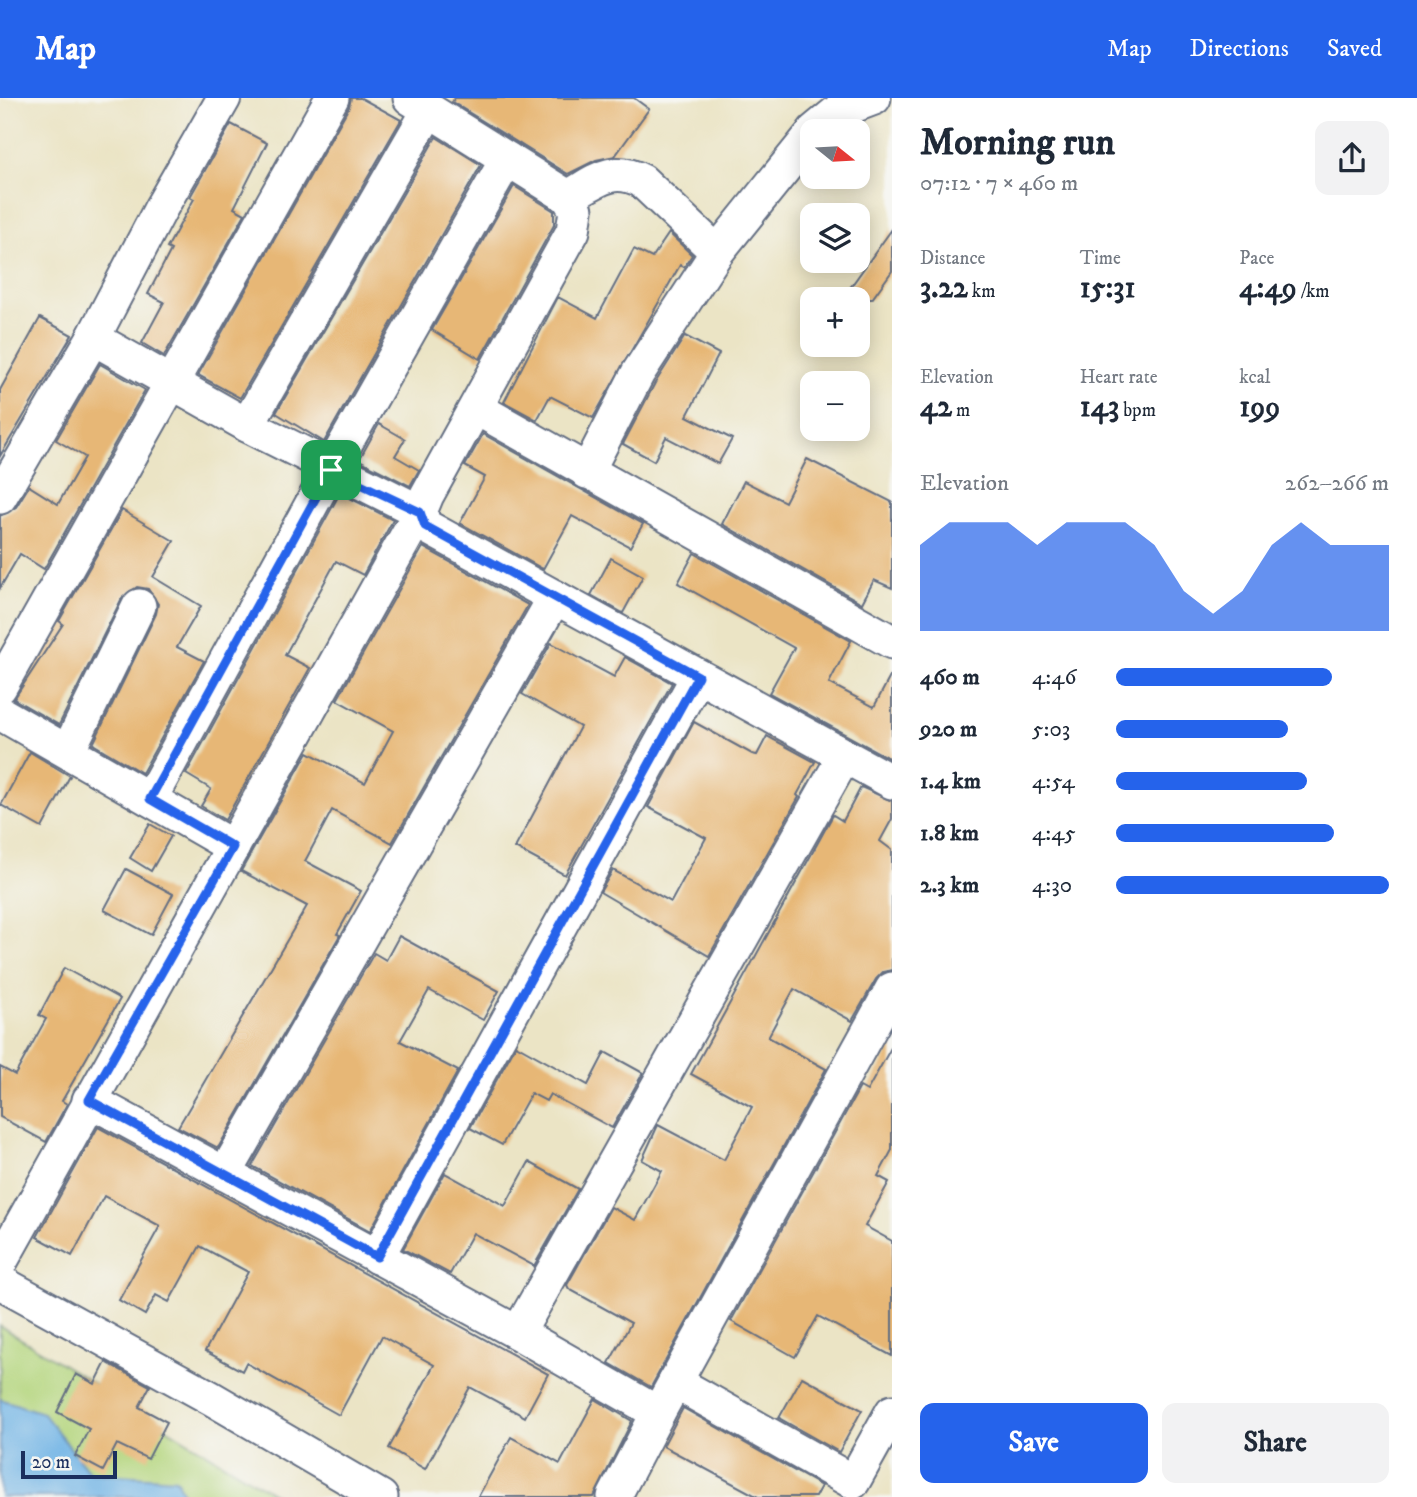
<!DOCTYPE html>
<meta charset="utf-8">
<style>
body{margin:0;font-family:"IM FELL DW Pica",serif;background:#f2f2f3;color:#1f2937;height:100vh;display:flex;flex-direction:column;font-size:26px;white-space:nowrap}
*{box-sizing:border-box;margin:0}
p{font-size:23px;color:#747a83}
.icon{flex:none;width:38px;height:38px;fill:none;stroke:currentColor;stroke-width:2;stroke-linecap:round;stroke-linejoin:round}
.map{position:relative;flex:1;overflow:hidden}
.sheet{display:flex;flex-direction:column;background:#fff;width:525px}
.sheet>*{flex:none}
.needle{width:46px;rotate:108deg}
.tools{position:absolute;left:800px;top:21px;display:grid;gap:14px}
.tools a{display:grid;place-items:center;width:70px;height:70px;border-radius:14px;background:#fff;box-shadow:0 4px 18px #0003;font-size:35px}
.scale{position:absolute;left:21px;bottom:18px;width:96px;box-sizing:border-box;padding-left:7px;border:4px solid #1b2f5e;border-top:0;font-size:19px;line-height:24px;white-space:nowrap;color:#1b2f5e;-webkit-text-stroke:5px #f6f6f2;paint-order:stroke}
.pin{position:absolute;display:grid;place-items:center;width:60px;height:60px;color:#fff;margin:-30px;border-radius:14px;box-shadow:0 4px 10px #0006}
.round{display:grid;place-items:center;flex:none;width:74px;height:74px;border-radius:14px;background:#f2f2f3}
.headline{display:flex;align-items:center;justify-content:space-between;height:119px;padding:0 28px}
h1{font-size:38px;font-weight:700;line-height:52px}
.metrics{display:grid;grid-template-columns:repeat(3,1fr);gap:10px;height:119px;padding:7px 28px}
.metrics div{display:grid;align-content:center}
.metrics b{font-size:30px;font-weight:700}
.metrics small{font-size:19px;font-weight:400}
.metrics p{font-size:19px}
.chart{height:196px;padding:14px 28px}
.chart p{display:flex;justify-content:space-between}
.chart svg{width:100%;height:126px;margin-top:7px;fill:#2563eb;opacity:.7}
.button{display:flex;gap:14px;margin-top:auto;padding:14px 28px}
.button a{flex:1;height:80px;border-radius:14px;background:#2563eb;color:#fff;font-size:28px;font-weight:700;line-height:80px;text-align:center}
.button a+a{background:#f2f2f3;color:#1f2937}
ul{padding:0 28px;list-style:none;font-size:23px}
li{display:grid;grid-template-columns:112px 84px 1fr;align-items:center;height:52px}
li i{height:18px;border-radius:9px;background:#2563eb}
header{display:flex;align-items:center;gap:42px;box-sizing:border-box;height:98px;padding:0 35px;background:#2563eb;color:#fff}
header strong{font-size:33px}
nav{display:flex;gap:38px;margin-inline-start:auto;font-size:24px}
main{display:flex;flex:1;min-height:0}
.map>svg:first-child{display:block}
.green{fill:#b4d57d;stroke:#68826e;stroke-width:2}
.water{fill:#70b3e5;stroke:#4671a2;stroke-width:2}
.building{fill:#e7b776}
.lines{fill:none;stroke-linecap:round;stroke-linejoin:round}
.minor-casing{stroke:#646e82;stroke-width:37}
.minor{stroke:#fff;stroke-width:33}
.route-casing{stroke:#fff;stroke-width:14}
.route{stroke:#2563eb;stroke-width:9}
</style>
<header>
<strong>Map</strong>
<nav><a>Map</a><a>Directions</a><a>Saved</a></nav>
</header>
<main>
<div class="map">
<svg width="892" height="1399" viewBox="0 0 892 1399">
<rect width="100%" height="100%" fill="#f6f6f2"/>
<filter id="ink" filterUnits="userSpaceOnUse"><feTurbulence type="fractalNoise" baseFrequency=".0143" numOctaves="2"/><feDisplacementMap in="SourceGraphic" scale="14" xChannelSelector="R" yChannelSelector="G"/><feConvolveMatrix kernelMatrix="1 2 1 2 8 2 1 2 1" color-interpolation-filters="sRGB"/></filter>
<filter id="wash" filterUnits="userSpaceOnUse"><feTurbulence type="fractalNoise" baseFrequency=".00686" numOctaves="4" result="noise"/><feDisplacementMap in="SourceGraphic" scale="28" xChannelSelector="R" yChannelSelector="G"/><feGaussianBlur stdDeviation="1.57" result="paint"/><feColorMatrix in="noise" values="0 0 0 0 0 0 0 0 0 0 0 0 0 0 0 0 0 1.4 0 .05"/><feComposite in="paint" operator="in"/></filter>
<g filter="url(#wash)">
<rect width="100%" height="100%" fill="#ebe4c5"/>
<!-- green -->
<polygon class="green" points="0,1228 279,1399 0,1399"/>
<!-- water -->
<polygon class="water" points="0,1301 43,1315 90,1375 176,1381 185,1399 0,1399"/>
<g id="blocks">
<!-- building -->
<g class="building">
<polygon points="351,0 361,0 401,22 240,300 198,277 349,9"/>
<polygon points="455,0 634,0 649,11 615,58 596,62 568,76 452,4"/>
<polygon points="231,26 267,45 234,110 245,116 164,258 142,245 164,204 148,196 171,152 167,150 194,101 190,99"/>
<polygon points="436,39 481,67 324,344 276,315"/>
<polygon points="514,88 554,113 554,127 480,261 432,232"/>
<polygon points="892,131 892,173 872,201 842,201"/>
<polygon points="669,135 692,157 684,169 680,167 593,320 550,298 537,322 504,304 558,199 597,220 634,151 652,160"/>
<polygon points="40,220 72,237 0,358 0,292"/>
<polygon points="685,238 719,256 687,318 732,341 718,366 666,339 654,363 623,346 655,285"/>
<polygon points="100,266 145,292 44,471 20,456 0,490 0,418 16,409 29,388 58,406 85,359 56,342"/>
<polygon points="379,326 405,341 395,358 419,372 410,388 359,362"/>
<polygon points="483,336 643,426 630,449 572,418 543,471 460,425 485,379 465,368"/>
<polygon points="807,361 892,404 892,490 874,482 862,505 722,426 744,383 785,404"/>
<polygon points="340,395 393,422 363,477 336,463 285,557 310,570 225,722 201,708 211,691 186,676"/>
<polygon points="122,412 174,443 153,479 201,508 177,549 204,563 142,675 93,646 156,516 158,506 148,491 137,489 122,500 59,627 14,601 63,526 59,523"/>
<polygon points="423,449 528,507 392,745 332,712 305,763 361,793 337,836 340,837 218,1050 178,1029 307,808 241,773 308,654 365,685 393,633 337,602"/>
<polygon points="694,455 851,543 829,585 874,609 892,575 892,662 769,595 794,550 678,485"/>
<polygon points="611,460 643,478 623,515 591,497"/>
<polygon points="551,545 614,579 625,559 672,585 565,777 515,750 580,629 522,596"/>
<polygon points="694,624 752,656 757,657 767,638 815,664 797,697 799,699 709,858 600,794 613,772 671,804 706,740 648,709"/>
<polygon points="30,654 70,678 42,730 1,707"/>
<polygon points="861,689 892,703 892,721 880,743 892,752 892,872 883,874 876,881 852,923 794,891 768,939 826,971 651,1289 609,1265 631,1225 569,1191 567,1187 611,1109 635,1122 662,1073 642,1062 658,1027 724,1062 752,1009 691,976 833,717 843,723"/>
<polygon points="150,726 171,738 151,773 130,760"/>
<polygon points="126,771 173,796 151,837 104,812"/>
<polygon points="399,838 499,893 483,922 429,892 400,943 458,973 370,1133 252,1068 374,855 386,862"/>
<polygon points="64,870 120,901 62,1003 67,1006 46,1044 0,1019 0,969 15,977 46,921 39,917"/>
<polygon points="516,947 588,987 605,954 643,975 612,1030 550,996 546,1003 531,995 502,1047 470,1030"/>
<polygon points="892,948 892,1052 878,1078 889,1084 865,1128 892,1143 892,1258 818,1218 795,1259 731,1223 860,989 867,993"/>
<polygon points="98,1029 548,1276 525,1319 470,1289 425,1371 389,1350 434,1267 382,1238 339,1317 246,1265 242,1273 205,1253 248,1174 200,1148 169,1204 156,1197 145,1217 119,1202 160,1128 104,1098 72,1158 37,1139"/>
<polygon points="529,1064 578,1091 534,1168 473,1135 450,1176 403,1151 445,1075 505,1108"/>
<polygon points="106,1264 150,1288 139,1309 167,1324 148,1361 117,1346 103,1373 75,1358 89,1331 57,1314 76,1276 95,1286"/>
<polygon points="802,1279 862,1312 839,1354 779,1320"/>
<polygon points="595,1301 632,1323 594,1399 478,1399 511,1339 560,1366"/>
<polygon points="683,1310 821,1388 815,1399 758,1399 663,1348"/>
</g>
</g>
</g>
<g filter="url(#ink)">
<use href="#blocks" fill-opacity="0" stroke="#646e82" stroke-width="2"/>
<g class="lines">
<defs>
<g id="minor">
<polyline points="410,0 568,99 576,112 573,133 427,397 420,414 425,428 892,684"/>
<polyline points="814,33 837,14 874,0"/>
<path d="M568 99C595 84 611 67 642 83L717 154 812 36"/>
<polyline points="476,310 892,544"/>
<polyline points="247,327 429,12"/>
<polyline points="587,374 638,275 717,154"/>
<polyline points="0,399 93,240 161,110 224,0"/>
<polyline points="0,589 332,0"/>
<polyline points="0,615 233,749"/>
<polyline points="68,653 139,508"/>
<polyline points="150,701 331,371 507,61"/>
<polyline points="89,1002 518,1235 658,1315 614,1399"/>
<polyline points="225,1076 555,499"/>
<polyline points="377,1159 698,578"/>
<polyline points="0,1165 420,414 247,327 93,240"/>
<polyline points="0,1184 211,1300 381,1399"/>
<polyline points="518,1235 844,659"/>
<polyline points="675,1284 853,1384 892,1314"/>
<polyline points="658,1315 892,891"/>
</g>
</defs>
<!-- minor casing -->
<use href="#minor" class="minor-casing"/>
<!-- minor -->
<use href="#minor" class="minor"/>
</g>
</g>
<g class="lines" filter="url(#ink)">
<defs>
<polygon id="route" points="331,372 420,414 425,428 698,578 377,1159 89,1002 233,749 150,701"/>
</defs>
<!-- route casing -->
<use href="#route" class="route-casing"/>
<!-- route -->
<use href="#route" class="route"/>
</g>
</svg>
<div class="tools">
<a><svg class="needle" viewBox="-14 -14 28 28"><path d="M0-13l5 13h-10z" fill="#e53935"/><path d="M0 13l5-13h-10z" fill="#747a83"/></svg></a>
<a><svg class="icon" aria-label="layers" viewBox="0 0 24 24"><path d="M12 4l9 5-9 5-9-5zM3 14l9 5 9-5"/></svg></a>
<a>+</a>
<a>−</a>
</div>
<div class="scale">20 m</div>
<div class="pin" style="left:331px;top:372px;background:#1e9e55"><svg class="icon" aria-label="arrive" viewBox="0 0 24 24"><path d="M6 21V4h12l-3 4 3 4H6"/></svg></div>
</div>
<section class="sheet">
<div class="headline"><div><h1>Morning run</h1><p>07:12 · 7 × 460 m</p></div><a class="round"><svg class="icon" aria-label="share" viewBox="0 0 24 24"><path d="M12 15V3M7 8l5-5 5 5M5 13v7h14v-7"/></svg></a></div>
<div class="metrics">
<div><p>Distance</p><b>3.22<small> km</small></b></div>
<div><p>Time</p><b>15:31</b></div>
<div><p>Pace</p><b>4:49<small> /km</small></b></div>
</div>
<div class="metrics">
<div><p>Elevation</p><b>42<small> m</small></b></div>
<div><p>Heart rate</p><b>143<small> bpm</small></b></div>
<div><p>kcal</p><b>199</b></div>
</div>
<div class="chart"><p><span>Elevation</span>262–266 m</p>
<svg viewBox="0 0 160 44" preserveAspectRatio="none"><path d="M0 44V14L10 6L20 6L30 6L40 14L50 6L60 6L70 6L80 14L90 30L100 38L110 30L120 14L130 6L140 14L150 14L160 14V44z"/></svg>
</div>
<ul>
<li><b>460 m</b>4:46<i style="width:79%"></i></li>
<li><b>920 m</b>5:03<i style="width:63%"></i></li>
<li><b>1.4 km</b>4:54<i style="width:70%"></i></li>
<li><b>1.8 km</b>4:45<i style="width:80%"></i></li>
<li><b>2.3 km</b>4:30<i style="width:100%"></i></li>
</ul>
<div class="button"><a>Save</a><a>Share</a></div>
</section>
</main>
